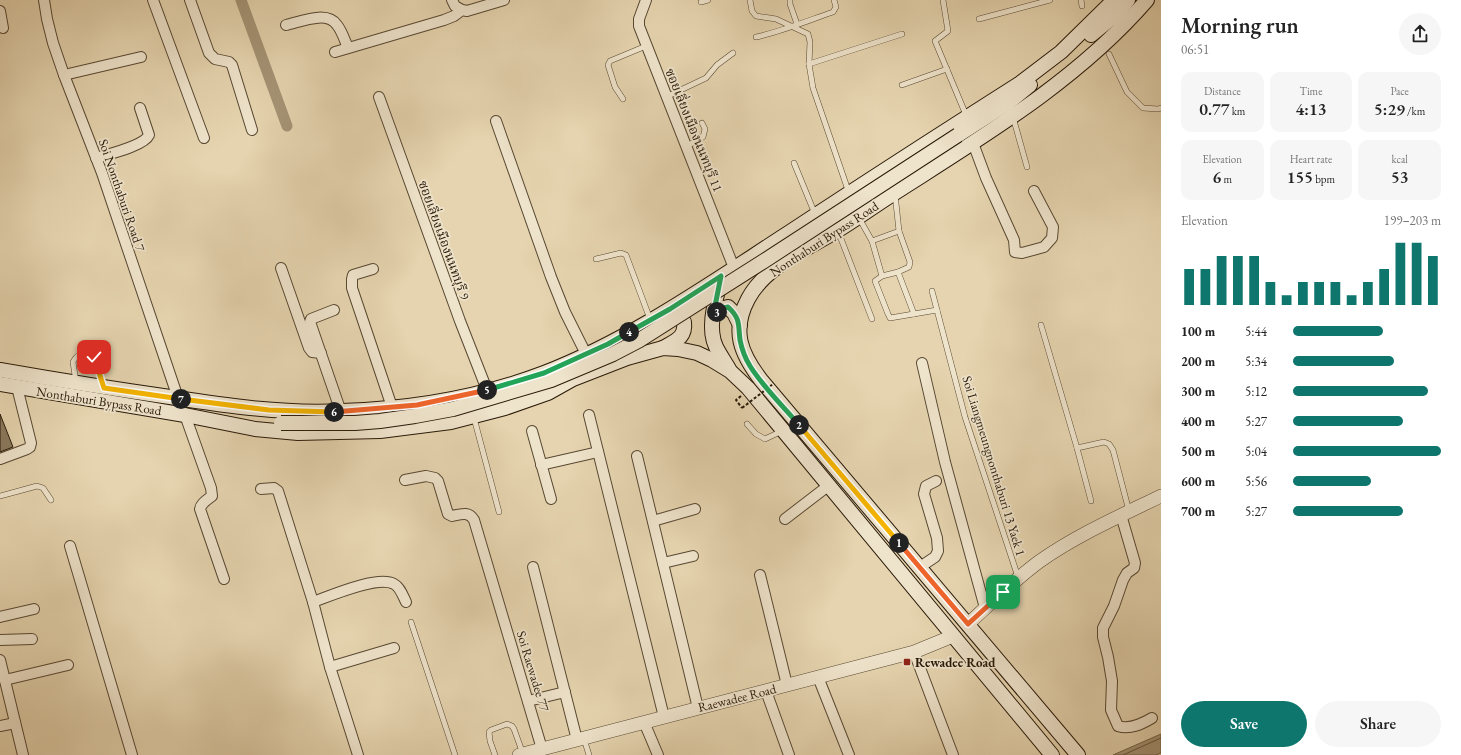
<!DOCTYPE html>
<meta charset="utf-8">
<style>
body{margin:0;font-family:"EB Garamond","Noto Serif Thai",serif;background:#f6f6f6;color:#222;height:100vh;display:flex;flex-direction:column;font-size:15px;white-space:nowrap}
*{box-sizing:border-box;margin:0}
p{font-size:13px;color:#767676}
.icon{flex:none;width:22px;height:22px;fill:none;stroke:currentColor;stroke-width:2;stroke-linecap:round;stroke-linejoin:round}
.map{position:relative;flex:1;overflow:hidden}
.side{display:flex;flex-direction:column;background:#fff;width:300px}
.side>*{flex:none}
.pin{position:absolute;display:grid;place-items:center;width:34px;height:34px;color:#fff;margin:-17px;border-radius:8px;box-shadow:0 2px 6px #0006}
.km{position:absolute;width:20px;height:20px;margin:-10px;border-radius:50%;background:#222;color:#fff;font-size:11px;line-height:20px;text-align:center}
.round{display:grid;place-items:center;flex:none;width:42px;height:42px;border-radius:21px;background:#f6f6f6}
.head{display:flex;align-items:center;justify-content:space-between;height:68px;padding:0 20px}
h1{font-size:22px;font-weight:600;line-height:30px}
.figures{display:grid;grid-template-columns:repeat(3,1fr);gap:6px;height:68px;padding:4px 20px}
.figures div{display:grid;align-content:center;border-radius:10px;background:#f6f6f6;text-align:center}
.figures b{font-size:17px;font-weight:600}
.figures small{font-size:11px;font-weight:400}
.figures p{font-size:11px}
.chart{height:112px;padding:8px 20px}
.chart p{display:flex;justify-content:space-between}
.chart svg{width:100%;height:72px;margin-top:4px;stroke:#0f766e;stroke-width:6}
.action{display:flex;gap:8px;margin-top:auto;padding:8px 20px}
.action a{flex:1;height:46px;border-radius:24px;background:#0f766e;color:#fff;font-size:16px;font-weight:600;line-height:46px;text-align:center}
.action a+a{background:#f6f6f6;color:#222}
ul{padding:0 20px;list-style:none;font-size:13px}
li{display:grid;grid-template-columns:64px 48px 1fr;align-items:center;height:30px}
li i{height:10px;border-radius:5px;background:#0f766e}
main{display:flex;flex:1;min-height:0}
.map>svg:first-child{display:block}
.water{fill:#a59476;stroke:#73634a}
.shadow{fill:#0003}
.lines{fill:none;stroke-linecap:round;stroke-linejoin:round}
.shore{stroke:#67563f;stroke-width:1}
.canal{stroke:#a59476;stroke-width:11}
.building{fill:#8b7a5f;stroke:#291908}
.service-casing{stroke:#584832;stroke-width:6}
.minor-casing{stroke:#584832;stroke-width:12}
.tertiary-casing{stroke:#584832;stroke-width:14}
.secondary-casing{stroke:#291908;stroke-width:16}
.path{stroke:#291908;stroke-width:2;stroke-dasharray:3 2;stroke-linecap:butt}
.service{stroke:#eee3cb;stroke-width:5}
.minor{stroke:#eee3cb;stroke-width:10}
.tertiary{stroke:#eee3cb;stroke-width:13}
.secondary{stroke:#eee3cb;stroke-width:14}
.secondary-bridge-casing{stroke:#291908;stroke-width:16;stroke-linecap:butt}
.path-bridge{stroke:#291908;stroke-width:2;stroke-dasharray:3 2;stroke-linecap:butt}
.secondary-bridge{stroke:#eee3cb;stroke-width:14}
.split-1-casing{stroke:#fff;stroke-width:8}
.split-2-casing{stroke:#fff;stroke-width:8}
.split-3-casing{stroke:#fff;stroke-width:8}
.split-4-casing{stroke:#fff;stroke-width:8}
.split-5-casing{stroke:#fff;stroke-width:8}
.split-6-casing{stroke:#fff;stroke-width:8}
.split-7-casing{stroke:#fff;stroke-width:8}
.split-8-casing{stroke:#fff;stroke-width:8}
.split-1{stroke:#f0652b;stroke-width:5}
.split-2{stroke:#f5b400;stroke-width:5}
.split-3{stroke:#22a559;stroke-width:5}
.split-4{stroke:#22a559;stroke-width:5}
.split-5{stroke:#22a559;stroke-width:5}
.split-6{stroke:#f0652b;stroke-width:5}
.split-7{stroke:#f5b400;stroke-width:5}
.split-8{stroke:#f5b400;stroke-width:5}
.poi-dot{fill:#8f2418;stroke:#eee3cb;stroke-width:1.5}
.labels{text-anchor:middle;dominant-baseline:central;stroke-width:3.5;stroke-linejoin:round;paint-order:stroke}
.street-label{font-size:13px;fill:#291908;stroke:#eee3cb}
.poi-label{font-size:13px;font-weight:bold;fill:#291908;stroke:#eee3cb;text-anchor:start}
</style>
<main>
<div class="map">
<svg width="1161" height="755" viewBox="0 0 1161 755">
<rect width="100%" height="100%" fill="#e5d4af"/>
<filter id="stains"><feTurbulence type="fractalNoise" baseFrequency=".005" numOctaves="4"/><feColorMatrix values="0 0 0 0 .2 0 0 0 0 .09 0 0 0 0 .02 0 0 0 .5 -.17"/></filter>
<radialGradient id="worn" r=".72"><stop offset=".6" stop-color="#630" stop-opacity="0"/><stop offset="1" stop-color="#630" stop-opacity=".3"/></radialGradient>
<!-- water -->
<polygon class="water" points="1161,734 1161,753 1156,755 1113,755"/>
<!-- shadow -->
<polygon class="shadow" points="0,424 12,447 7,452 0,455"/>
<g class="lines">
<!-- shore -->
<polyline class="shore" points="1123,755 1161,738"/>
<!-- canal -->
<polyline class="canal" points="241,0 287,126"/>
</g>
<!-- building -->
<polygon class="building" points="0,414 13,447 0,452"/>
<g class="lines">
<defs>
<g id="service">
<polyline points="750,0 752,11 756,16 776,19 808,34 810,42 809,64 813,88 849,193"/>
<polyline points="790,0 790,4 797,24"/>
<polyline points="943,0 948,31 935,41 966,115"/>
<polyline points="1081,0 1082,6"/>
<polyline points="701,2 708,0"/>
<polyline points="979,19 1050,0"/>
<path d="M756 37C783 31 807 21 833 12L836 7 834 0"/>
<polyline points="1109,54 1127,92 1143,108 1158,109 1161,108"/>
<polyline points="809,64 902,34"/>
<polyline points="902,85 947,69"/>
<polyline points="668,96 706,78 717,65 733,53"/>
<polyline points="623,99 615,87 608,65 610,61 646,46"/>
<polyline points="1013,117 1027,167"/>
<polyline points="687,146 703,137 705,129 702,123"/>
<polyline points="794,163 815,214"/>
<polyline points="895,194 899,231 910,262 909,267 898,272"/>
<polyline points="859,218 872,241 882,276 898,272 914,314"/>
<polyline points="838,231 872,319"/>
<polyline points="872,241 899,231"/>
<polyline points="596,259 621,253 626,255 650,319"/>
<polyline points="882,276 875,281 888,314 890,318 937,310"/>
<polyline points="932,291 965,417 1018,577"/>
<polyline points="1041,325 1077,448 1104,442 1109,444 1113,450 1129,511"/>
<path d="M76 382 73 362C76 355 84 352 91 351L94 357 103 385"/>
<polyline points="474,418 499,512"/>
<polyline points="747,424 756,434 765,439 782,431"/>
<polyline points="1077,448 1091,501"/>
<polyline points="0,496 37,486 43,488 51,500"/>
<polyline points="411,622 455,755"/>
<polyline points="584,739 589,755"/>
<polyline points="495,755 490,741 489,732 491,730 507,724 512,726 514,729 523,754"/>
</g>
<g id="minor">
<polyline points="44,0 47,19 53,43 64,75 102,173 178,398"/>
<polyline points="153,0 204,138"/>
<polyline points="190,0 209,53 215,59 229,62 232,65 252,130"/>
<polyline points="452,0 455,6 462,10"/>
<polyline points="646,0 639,19 639,26 734,268"/>
<polyline points="0,11 3,28"/>
<path d="M286 25C300 22 327 10 337 25 342 31 345 41 348 48"/>
<polyline points="335,52 444,20 454,16 462,10 467,11 504,0"/>
<polyline points="64,75 141,57"/>
<polyline points="379,97 460,321 487,390"/>
<polyline points="496,121 551,277 565,312 586,354"/>
<polyline points="973,143 986,178 1014,240 1015,252 1022,253 1044,247 1052,238 1053,227 1034,191"/>
<path d="M96 158C109 154 144 146 149 135L140 108"/>
<polyline points="281,268 309,348 312,352 321,353"/>
<polyline points="373,269 353,275 352,279 352,288 392,407"/>
<polyline points="334,310 311,319 310,322 341,412"/>
<polyline points="922,363 945,462 985,608"/>
<path d="M185 415 211 488 212 496C207 500 201 503 200 509L224 579"/>
<polyline points="589,415 664,717"/>
<polyline points="532,431 551,499"/>
<polyline points="637,456 698,708"/>
<polyline points="0,459 27,449 30,447 31,443 17,387"/>
<polyline points="541,465 598,452"/>
<path d="M405 480 426 476 435 478 438 481 448 514 452 516C461 514 469 511 474 520L542 749"/>
<polyline points="261,489 274,488 278,491 313,602 330,667 358,755"/>
<path d="M1121 515 1135 563 1134 568 1127 573 1123 580 1114 606 1103 628V637L1108 657 1112 681 1111 710 1118 726C1130 730 1142 724 1152 718"/>
<polyline points="785,519 828,486"/>
<polyline points="653,521 695,509"/>
<polyline points="70,546 132,755"/>
<polyline points="663,563 693,556"/>
<polyline points="533,567 577,740"/>
<polyline points="920,567 935,557 938,551 937,538 924,494 926,486 936,481"/>
<polyline points="760,575 787,685"/>
<path d="M313 602C330 596 378 575 394 584 400 587 403 596 406 602"/>
<polyline points="0,617 34,609"/>
<polyline points="0,640 32,639"/>
<polyline points="914,652 953,755"/>
<polyline points="0,660 23,755"/>
<polyline points="330,667 394,648"/>
<polyline points="818,677 849,755"/>
<polyline points="5,680 68,665"/>
<polyline points="766,691 789,755"/>
<polyline points="528,701 565,692"/>
<polyline points="644,722 658,755"/>
<polyline points="0,726 15,723"/>
</g>
<g id="tertiary">
<path d="M968 624C991 603 1014 580 1040 561 1077 535 1120 516 1161 496"/>
<polyline points="519,755 914,652 953,636"/>
</g>
<g id="secondary">
<polyline points="1114,18 1128,0"/>
<polyline points="1091,35 1119,12"/>
<polyline points="958,135 1008,103 1030,85"/>
<path d="M720 283C715 302 707 328 716 347 720 355 725 362 729 369"/>
<polyline points="713,316 720,309 728,307 734,313 740,325"/>
<path d="M663 348C675 341 686 338 684 322L679 318 665 317"/>
<path d="M0 370C57 380 113 389 170 397 228 406 284 414 342 411 409 409 481 397 544 373 632 339 711 283 790 232 866 182 942 133 1019 84L1061 52 1114 0"/>
<polyline points="0,384 185,415 255,429 298,433 380,431 451,422 505,408 548,393 573,379 627,358 663,348 678,349 697,353 712,360 730,371 748,388 1052,755"/>
<path d="M1078 755 761 380C741 354 731 331 748 299 765 267 805 250 835 232 855 220 874 206 893 194 982 137 1077 81 1147 0"/>
</g>
</defs>
<!-- service casing -->
<use href="#service" class="service-casing"/>
<!-- minor casing -->
<use href="#minor" class="minor-casing"/>
<!-- tertiary casing -->
<use href="#tertiary" class="tertiary-casing"/>
<!-- secondary casing -->
<use href="#secondary" class="secondary-casing"/>
<!-- path -->
<polyline class="path" points="741,396 736,400 742,408"/>
<!-- service -->
<use href="#service" class="service"/>
<!-- minor -->
<use href="#minor" class="minor"/>
<!-- tertiary -->
<use href="#tertiary" class="tertiary"/>
<!-- secondary -->
<use href="#secondary" class="secondary"/>
<defs>
<polyline id="secondary-bridge" points="281,423 355,423 380,421 415,416 453,409 551,380 613,354 638,341 764,261 958,135"/>
</defs>
<!-- secondary-bridge casing -->
<use href="#secondary-bridge" class="secondary-bridge-casing"/>
<!-- path-bridge -->
<polyline class="path-bridge" points="742,408 773,384"/>
<!-- secondary-bridge -->
<use href="#secondary-bridge" class="secondary-bridge"/>
</g>
<g class="lines">
<defs>
<polyline id="split-1" points="899,543 968,624 1003,592"/>
<polyline id="split-2" points="799,425 899,543"/>
<path id="split-3" d="M717 312 720 309 728 307C741 319 738 325 740 340 742 350 745 358 750 366 763 387 783 406 799 425"/>
<polyline id="split-4" points="629,332 670,309 721,276 713,316 717,312"/>
<polyline id="split-5" points="487,390 544,373 608,344 629,332"/>
<polyline id="split-6" points="334,412 417,405 487,390"/>
<polyline id="split-7" points="181,399 269,410 334,412"/>
<polyline id="split-8" points="94,357 104,388 181,399"/>
</defs>
<!-- split-1 casing -->
<use href="#split-1" class="split-1-casing"/>
<!-- split-2 casing -->
<use href="#split-2" class="split-2-casing"/>
<!-- split-3 casing -->
<use href="#split-3" class="split-3-casing"/>
<!-- split-4 casing -->
<use href="#split-4" class="split-4-casing"/>
<!-- split-5 casing -->
<use href="#split-5" class="split-5-casing"/>
<!-- split-6 casing -->
<use href="#split-6" class="split-6-casing"/>
<!-- split-7 casing -->
<use href="#split-7" class="split-7-casing"/>
<!-- split-8 casing -->
<use href="#split-8" class="split-8-casing"/>
<!-- split-1 -->
<use href="#split-1" class="split-1"/>
<!-- split-2 -->
<use href="#split-2" class="split-2"/>
<!-- split-3 -->
<use href="#split-3" class="split-3"/>
<!-- split-4 -->
<use href="#split-4" class="split-4"/>
<!-- split-5 -->
<use href="#split-5" class="split-5"/>
<!-- split-6 -->
<use href="#split-6" class="split-6"/>
<!-- split-7 -->
<use href="#split-7" class="split-7"/>
<!-- split-8 -->
<use href="#split-8" class="split-8"/>
</g>
<!-- markers -->
<rect class="poi-dot" x="903" y="658" width="8" height="8" rx="2"/>
<g class="labels">
<!-- street labels -->
<g class="street-label">
<text transform="translate(694 130) rotate(68)">ซอยเลี่ยงเมืองนนทบุรี 11</text>
<text transform="translate(122 195) rotate(71)">Soi Nonthaburi Road 7</text>
<text transform="translate(824 239) rotate(-33)">Nonthaburi Bypass Road</text>
<text transform="translate(444 240) rotate(70)">ซอยเลี่ยงเมืองนนทบุรี 9</text>
<text transform="translate(99 401) rotate(9)">Nonthaburi Bypass Road</text>
<text transform="translate(994 466) rotate(73)">Soi Liangmeungnonthaburi 13 Yaek 1</text>
<text transform="translate(533 671) rotate(73)">Soi Raewadee 77</text>
<text transform="translate(737 698) rotate(-14)">Raewadee Road</text>
</g>
<!-- poi labels -->
<g class="poi-label">
<text x="915" y="662">Rewadee Road</text>
</g>
</g>
<rect width="100%" height="100%" filter="url(#stains)"/>
<rect width="100%" height="100%" fill="url(#worn)"/>
</svg>
<div class="pin" style="left:1003px;top:592px;background:#1e9e55"><svg class="icon" aria-label="arrive" viewBox="0 0 24 24"><path d="M6 21V4h12l-3 4 3 4H6"/></svg></div>
<div class="pin" style="left:94px;top:357px;background:#d93025"><svg class="icon" aria-label="check" viewBox="0 0 24 24"><path d="M5 12l5 5 9-10"/></svg></div>
<b class="km" style="left:899px;top:543px">1</b>
<b class="km" style="left:799px;top:425px">2</b>
<b class="km" style="left:717px;top:312px">3</b>
<b class="km" style="left:629px;top:332px">4</b>
<b class="km" style="left:487px;top:390px">5</b>
<b class="km" style="left:334px;top:412px">6</b>
<b class="km" style="left:181px;top:399px">7</b>
</div>
<section class="side">
<div class="head"><div><h1>Morning run</h1><p>06:51</p></div><a class="round"><svg class="icon" aria-label="share" viewBox="0 0 24 24"><path d="M12 15V3M7 8l5-5 5 5M5 13v7h14v-7"/></svg></a></div>
<div class="figures">
<div><p>Distance</p><b>0.77<small> km</small></b></div>
<div><p>Time</p><b>4:13</b></div>
<div><p>Pace</p><b>5:29<small> /km</small></b></div>
</div>
<div class="figures">
<div><p>Elevation</p><b>6<small> m</small></b></div>
<div><p>Heart rate</p><b>155<small> bpm</small></b></div>
<div><p>kcal</p><b>53</b></div>
</div>
<div class="chart"><p><span>Elevation</span>199–203 m</p>
<svg viewBox="0 0 160 44" preserveAspectRatio="none"><path d="M5 44V22M15 44V22M25 44V14M35 44V14M45 44V14M55 44V30M65 44V38M75 44V30M85 44V30M95 44V30M105 44V38M115 44V30M125 44V22M135 44V6M145 44V6M155 44V14"/></svg>
</div>
<ul>
<li><b>100 m</b>5:44<i style="width:61%"></i></li>
<li><b>200 m</b>5:34<i style="width:68%"></i></li>
<li><b>300 m</b>5:12<i style="width:91%"></i></li>
<li><b>400 m</b>5:27<i style="width:74%"></i></li>
<li><b>500 m</b>5:04<i style="width:100%"></i></li>
<li><b>600 m</b>5:56<i style="width:53%"></i></li>
<li><b>700 m</b>5:27<i style="width:74%"></i></li>
</ul>
<div class="action"><a>Save</a><a>Share</a></div>
</section>
</main>
